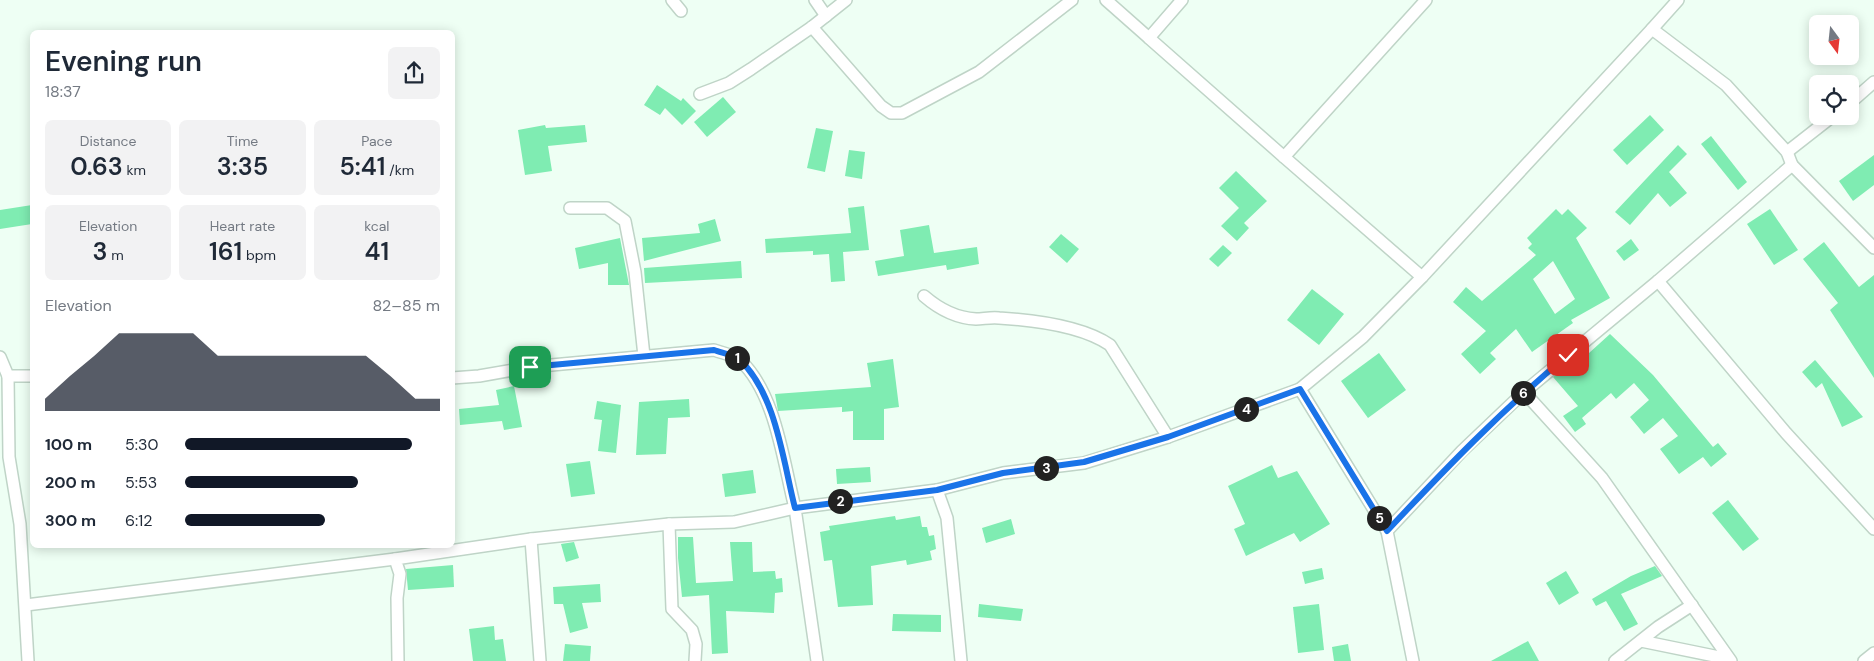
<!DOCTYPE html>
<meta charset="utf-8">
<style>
body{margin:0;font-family:"DM Sans",sans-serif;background:#f2f2f3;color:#1f2937;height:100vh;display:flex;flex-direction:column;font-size:19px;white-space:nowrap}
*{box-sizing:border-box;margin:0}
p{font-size:16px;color:#747a83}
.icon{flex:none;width:28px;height:28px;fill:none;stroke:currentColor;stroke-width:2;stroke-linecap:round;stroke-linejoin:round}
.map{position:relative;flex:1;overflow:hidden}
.panel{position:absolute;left:30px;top:30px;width:425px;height:518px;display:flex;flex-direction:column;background:#fff;border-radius:8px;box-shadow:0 2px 12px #0003}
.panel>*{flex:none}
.needle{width:32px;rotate:165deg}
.buttons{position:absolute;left:1809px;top:15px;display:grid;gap:10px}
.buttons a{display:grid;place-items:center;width:50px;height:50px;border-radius:8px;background:#fff;box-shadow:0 2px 12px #0003;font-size:25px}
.pin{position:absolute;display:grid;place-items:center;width:42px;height:42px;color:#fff;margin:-21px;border-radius:10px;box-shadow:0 2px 8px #0006}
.km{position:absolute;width:25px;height:25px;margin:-12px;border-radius:50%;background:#222;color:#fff;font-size:14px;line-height:25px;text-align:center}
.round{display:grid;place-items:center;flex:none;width:52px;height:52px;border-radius:8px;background:#f2f2f3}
.summary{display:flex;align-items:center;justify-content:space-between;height:85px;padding:0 15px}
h1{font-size:28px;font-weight:600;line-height:38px}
.stats{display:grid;grid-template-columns:repeat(3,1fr);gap:8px;height:85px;padding:5px 15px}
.stats div{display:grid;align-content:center;border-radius:8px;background:#f2f2f3;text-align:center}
.stats b{font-size:25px;font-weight:600}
.stats small{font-size:14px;font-weight:400}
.stats p{font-size:14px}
.chart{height:140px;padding:10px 15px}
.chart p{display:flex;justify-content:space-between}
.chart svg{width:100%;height:90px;margin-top:5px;fill:#111827;opacity:.7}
ul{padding:0 15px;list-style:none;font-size:16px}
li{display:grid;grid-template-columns:80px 60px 1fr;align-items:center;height:38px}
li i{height:12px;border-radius:6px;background:#111827}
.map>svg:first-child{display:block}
.building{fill:#7fecb2;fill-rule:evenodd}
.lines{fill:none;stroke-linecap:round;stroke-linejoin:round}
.street-casing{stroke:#bfd4c7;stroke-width:14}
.street{stroke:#fff;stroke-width:11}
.route-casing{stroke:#fff;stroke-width:10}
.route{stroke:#1a73e8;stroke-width:6}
</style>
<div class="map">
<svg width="1874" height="661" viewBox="0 0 1874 661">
<rect width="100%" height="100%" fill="#eefff4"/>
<!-- building -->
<g class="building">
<polygon points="657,85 681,101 683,98 696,111 682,125 665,108 660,115 644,105"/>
<polygon points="723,97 736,112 707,137 694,122"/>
<polygon points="1650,115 1664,130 1627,165 1613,150"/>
<polygon points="545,125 546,128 585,125 587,142 548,146 552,171 525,175 518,130"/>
<polygon points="816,128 833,131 825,172 807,168"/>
<polygon points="1711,136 1747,182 1738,190 1701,144"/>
<polygon points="1678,145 1687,154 1669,172 1687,193 1670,207 1658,193 1630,225 1615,212"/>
<polygon points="849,150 865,152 862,179 845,176"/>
<polygon points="1874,155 1874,185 1853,201 1839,181"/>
<polygon points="1236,171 1267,201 1244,223 1249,228 1237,241 1221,226 1239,208 1219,188"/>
<polygon points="32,205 32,224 0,229 0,210"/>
<polygon points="864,206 869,250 843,252 845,281 831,282 829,254 813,255 813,251 766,253 765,239 851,233 848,208"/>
<path d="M1556 209 1562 215 1568 209 1587 228 1576 238 1610 298 1571 320 1573 323 1532 352 1516 329 1490 353 1496 359 1480 374 1461 354 1486 331 1453 302 1466 287 1482 301 1536 255 1528 248 1532 244 1527 238ZM1553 261 1575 299 1555 314 1533 279Z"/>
<polygon points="1770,209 1798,250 1774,265 1747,224"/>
<polygon points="715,219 721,241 644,261 642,238 700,233 698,224"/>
<polygon points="929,225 934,253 977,247 979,264 947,270 946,265 878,276 875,261 904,256 900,230"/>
<polygon points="1061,234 1079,249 1067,263 1049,247"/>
<polygon points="620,238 629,285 608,285 608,263 579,269 575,248"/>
<polygon points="1631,239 1639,250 1624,261 1616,251"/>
<polygon points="1824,242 1859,287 1874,275 1874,378 1830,310 1838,303 1803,259"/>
<polygon points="1223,245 1232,253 1218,267 1209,259"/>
<polygon points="741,261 742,278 645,283 644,268"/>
<polygon points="1312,289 1344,314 1319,345 1287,320"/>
<polygon points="1610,334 1653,375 1713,447 1718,443 1727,454 1711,467 1703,457 1679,474 1660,449 1678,436 1663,418 1644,434 1630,417 1649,400 1634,383 1616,399 1611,393 1582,418 1586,424 1575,432 1563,416 1578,406 1553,377 1563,369 1567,373"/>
<polygon points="1379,353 1406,390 1368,418 1341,381"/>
<polygon points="893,359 899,407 884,409 884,440 853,440 853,411 842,412 842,407 778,411 775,394 871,387 867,363"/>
<polygon points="1815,360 1816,361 1863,417 1842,427 1822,383 1816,388 1802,372"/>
<polygon points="514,386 522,427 504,430 502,421 460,425 459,409 499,405 496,390"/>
<polygon points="689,399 690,417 668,418 666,454 636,455 639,402"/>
<polygon points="597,401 621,405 616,453 598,451 602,420 594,419"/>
<polygon points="590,461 595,494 571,497 566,464"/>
<polygon points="1272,465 1278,478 1297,471 1330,524 1300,542 1294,533 1246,556 1234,529 1245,524 1228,486"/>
<polygon points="870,467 871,482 837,484 836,469"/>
<polygon points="753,470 756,493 725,497 722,474"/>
<polygon points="1728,500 1759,539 1743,551 1712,513"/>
<polygon points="895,516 896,520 920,516 922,527 927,527 929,536 934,535 936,549 930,551 932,560 907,565 906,560 871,566 873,605 838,607 832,560 824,561 820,532 830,530 829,526"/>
<polygon points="1011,519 1015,534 986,543 982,528"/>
<polygon points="678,537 693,537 696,583 733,581 730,542 752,542 753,572 775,571 776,579 782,578 783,592 775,593 774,613 726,611 728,653 712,654 709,595 682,597 678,558"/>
<polygon points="574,542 579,558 566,562 561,544"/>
<polygon points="453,565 454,587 408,590 406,569"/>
<polygon points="1655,566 1662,576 1621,594 1638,624 1624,631 1606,601 1596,606 1592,599 1631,576"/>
<polygon points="1322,568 1324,579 1305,584 1302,572"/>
<polygon points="1566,571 1579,593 1559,605 1546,583"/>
<polygon points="600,584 601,602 582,603 588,628 570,633 563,604 554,604 553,587"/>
<polygon points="979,604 1023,609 1021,621 978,617"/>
<polygon points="1319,604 1324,650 1298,653 1293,607"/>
<polygon points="893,614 941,615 941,632 892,631"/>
<polygon points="494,626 495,640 503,639 506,661 473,661 469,629"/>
<polygon points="1528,641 1539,661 1491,661"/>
<polygon points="565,644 591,646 590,661 563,661"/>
<polygon points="1348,644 1351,661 1334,661 1332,647"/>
</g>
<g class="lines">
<defs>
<g id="street">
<polyline points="672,0 681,11"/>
<polyline points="815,0 826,16"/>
<polyline points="1106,0 1149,38"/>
<polyline points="1182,0 1149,38 1284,157"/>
<polyline points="1678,0 1652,29 1726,85 1787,152 1792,165"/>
<polyline points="812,27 881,106 891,113 902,113 979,72 1072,0"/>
<polyline points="700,94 729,83 751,69 812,27 846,0"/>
<polyline points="1850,103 1874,82"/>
<polyline points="1787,152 1833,116"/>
<polyline points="570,208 607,208 625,221 635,272 644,356"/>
<polyline points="1422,277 1284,157 1426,0"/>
<polyline points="1658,281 1792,165 1874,248"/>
<path d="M924 296C939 309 955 318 976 319 983 319 991 317 999 318 1032 320 1082 326 1110 345L1168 437"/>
<polyline points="0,357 8,376 32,376"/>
<polyline points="8,376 9,457 20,524 28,661"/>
<polyline points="1524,392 1658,281 1786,433 1874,529"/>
<polyline points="937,490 947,518 961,661"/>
<polyline points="669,524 672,609 692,630 696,644 695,661"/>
<polyline points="1387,531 1300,389 1363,337 1422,277 1652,29"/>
<polyline points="531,539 540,661"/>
<polyline points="26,605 395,559"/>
<polyline points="1641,641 1729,659"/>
<path d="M398 661 397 598 400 574 395 559 531 539 669 524 734 522 795 508C783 461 776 394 740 360 734 355 722 353 714 350L530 367 479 376 452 378"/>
<polyline points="817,661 795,508 937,490 1003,473 1084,463 1168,437 1300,389"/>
<polyline points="1413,661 1387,531 1462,451 1524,392 1602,478 1731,661"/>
<polyline points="1615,661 1658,627 1692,605"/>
<polyline points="1864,661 1874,653"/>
</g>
</defs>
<!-- street casing -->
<use href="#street" class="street-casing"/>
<!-- street -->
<use href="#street" class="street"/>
</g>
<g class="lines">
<defs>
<path id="route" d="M530 367 714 350C722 353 734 355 740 360 776 394 783 461 795 508L937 490 1003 473 1084 462 1168 437 1300 389 1387 531C1445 469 1503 409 1568 355"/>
</defs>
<!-- route casing -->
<use href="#route" class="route-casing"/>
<!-- route -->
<use href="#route" class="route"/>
</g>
</svg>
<div class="buttons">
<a><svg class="needle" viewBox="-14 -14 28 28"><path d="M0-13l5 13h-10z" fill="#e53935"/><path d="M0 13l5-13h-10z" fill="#747a83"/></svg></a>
<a><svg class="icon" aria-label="locate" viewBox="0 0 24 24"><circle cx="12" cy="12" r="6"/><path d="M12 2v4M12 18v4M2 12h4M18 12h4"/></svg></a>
</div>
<div class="pin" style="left:530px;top:367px;background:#1e9e55"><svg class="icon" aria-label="arrive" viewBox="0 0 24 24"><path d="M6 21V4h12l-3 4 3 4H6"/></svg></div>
<div class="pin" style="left:1568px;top:355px;background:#d93025"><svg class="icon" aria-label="check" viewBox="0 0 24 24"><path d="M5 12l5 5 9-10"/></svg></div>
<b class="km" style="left:737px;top:358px">1</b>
<b class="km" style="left:840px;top:501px">2</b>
<b class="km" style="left:1046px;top:468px">3</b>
<b class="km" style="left:1246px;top:409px">4</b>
<b class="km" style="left:1379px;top:518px">5</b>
<b class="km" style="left:1523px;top:393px">6</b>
<section class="panel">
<div class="summary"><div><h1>Evening run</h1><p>18:37</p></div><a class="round"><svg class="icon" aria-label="share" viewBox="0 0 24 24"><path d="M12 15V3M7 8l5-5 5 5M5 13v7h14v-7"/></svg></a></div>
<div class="stats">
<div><p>Distance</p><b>0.63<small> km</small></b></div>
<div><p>Time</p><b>3:35</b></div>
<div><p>Pace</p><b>5:41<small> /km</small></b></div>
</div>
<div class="stats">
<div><p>Elevation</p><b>3<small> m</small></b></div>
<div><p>Heart rate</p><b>161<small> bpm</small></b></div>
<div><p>kcal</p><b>41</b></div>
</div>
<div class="chart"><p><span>Elevation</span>82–85 m</p>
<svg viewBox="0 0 160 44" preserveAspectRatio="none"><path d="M0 44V38L10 27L20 17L30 6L40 6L50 6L60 6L70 17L80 17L90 17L100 17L110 17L120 17L130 17L140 27L150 38L160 38V44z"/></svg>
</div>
<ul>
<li><b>100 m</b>5:30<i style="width:89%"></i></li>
<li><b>200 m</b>5:53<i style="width:68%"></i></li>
<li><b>300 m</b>6:12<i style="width:55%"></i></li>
</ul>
</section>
</div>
